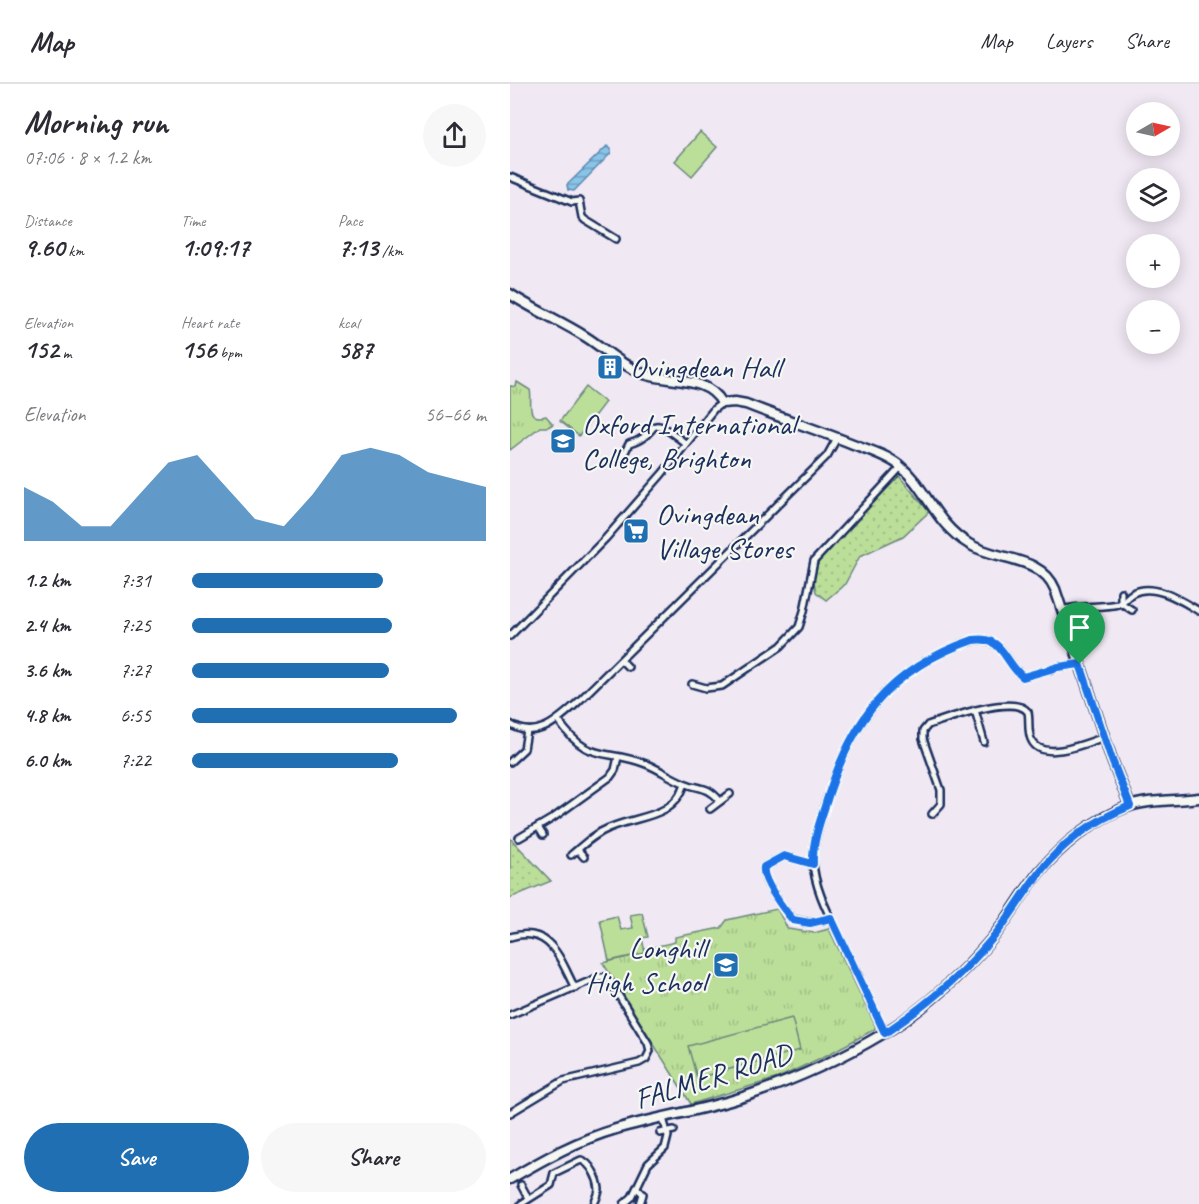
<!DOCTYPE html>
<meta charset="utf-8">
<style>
body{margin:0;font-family:Caveat,sans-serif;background:#f7f7f7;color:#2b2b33;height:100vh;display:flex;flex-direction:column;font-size:22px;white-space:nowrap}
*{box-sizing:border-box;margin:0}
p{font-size:20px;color:#7c7c81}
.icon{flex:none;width:33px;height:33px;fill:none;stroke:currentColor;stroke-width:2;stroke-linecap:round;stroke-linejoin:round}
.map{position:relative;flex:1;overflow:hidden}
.drawer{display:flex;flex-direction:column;background:#fff;width:510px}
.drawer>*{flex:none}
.needle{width:39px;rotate:81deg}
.tools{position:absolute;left:616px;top:18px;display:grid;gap:12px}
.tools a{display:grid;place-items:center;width:54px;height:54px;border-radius:50%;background:#fff;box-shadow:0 3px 15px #0003;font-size:30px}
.pin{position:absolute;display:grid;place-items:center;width:51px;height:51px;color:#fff;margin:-62px -26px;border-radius:50% 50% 50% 0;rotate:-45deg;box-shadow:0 0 6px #0007}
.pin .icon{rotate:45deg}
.round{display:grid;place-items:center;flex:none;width:63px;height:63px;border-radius:32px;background:#f7f7f7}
.overview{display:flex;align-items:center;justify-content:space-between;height:102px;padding:0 24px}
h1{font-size:33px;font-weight:700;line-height:45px}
.figures{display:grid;grid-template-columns:repeat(3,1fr);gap:9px;height:102px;padding:6px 24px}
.figures div{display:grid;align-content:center}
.figures b{font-size:26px;font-weight:700}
.figures small{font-size:16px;font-weight:400}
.figures p{font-size:16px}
.chart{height:168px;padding:12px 24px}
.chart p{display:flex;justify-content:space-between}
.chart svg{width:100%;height:108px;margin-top:6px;fill:#1f6fb2;opacity:.7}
.button{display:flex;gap:12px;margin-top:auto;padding:12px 24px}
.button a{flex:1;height:69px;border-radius:36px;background:#1f6fb2;color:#fff;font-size:24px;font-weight:700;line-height:69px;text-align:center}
.button a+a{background:#f7f7f7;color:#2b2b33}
ul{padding:0 24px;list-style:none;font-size:20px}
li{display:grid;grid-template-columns:96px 72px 1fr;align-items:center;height:45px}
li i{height:15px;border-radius:8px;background:#1f6fb2}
header{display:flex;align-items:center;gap:36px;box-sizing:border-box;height:84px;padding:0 30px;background:#fff;border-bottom:2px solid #e1e1e2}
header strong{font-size:28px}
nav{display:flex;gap:33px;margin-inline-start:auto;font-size:21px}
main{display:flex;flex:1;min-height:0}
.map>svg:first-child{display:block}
.grass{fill:url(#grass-dots);stroke:#6b877c;stroke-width:1.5}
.park{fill:url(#park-tufts);stroke:#6b877c;stroke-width:1.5}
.pitch{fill:#bbdf99;stroke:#6b877c;stroke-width:1.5}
.water{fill:url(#water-rules);stroke:#5d89b1;stroke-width:1.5}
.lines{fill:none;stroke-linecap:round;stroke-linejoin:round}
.street-casing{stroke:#1b2f5e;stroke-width:10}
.secondary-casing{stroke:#1b2f5e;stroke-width:13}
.street{stroke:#f6f6f2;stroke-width:5}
.secondary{stroke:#f6f6f2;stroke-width:8}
.route-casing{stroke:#fff;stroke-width:12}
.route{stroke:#1a73e8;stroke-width:8}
.labels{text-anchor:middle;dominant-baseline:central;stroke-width:4.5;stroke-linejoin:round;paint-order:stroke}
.poi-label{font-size:30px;fill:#1b2f5e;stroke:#f6f6f2;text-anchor:start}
.street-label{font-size:30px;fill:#1b2f5e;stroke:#f6f6f2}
</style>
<header>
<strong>Map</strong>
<nav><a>Map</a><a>Layers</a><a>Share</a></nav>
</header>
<main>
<section class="drawer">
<div class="overview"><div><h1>Morning run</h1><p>07:06 · 8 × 1.2 km</p></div><a class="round"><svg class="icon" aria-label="share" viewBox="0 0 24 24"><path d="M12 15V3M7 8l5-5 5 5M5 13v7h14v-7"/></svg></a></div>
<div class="figures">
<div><p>Distance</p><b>9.60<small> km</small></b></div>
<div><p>Time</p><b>1:09:17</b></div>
<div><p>Pace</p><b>7:13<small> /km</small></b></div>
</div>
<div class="figures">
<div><p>Elevation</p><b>152<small> m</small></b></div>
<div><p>Heart rate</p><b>156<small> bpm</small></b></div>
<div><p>kcal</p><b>587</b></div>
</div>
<div class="chart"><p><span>Elevation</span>56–66 m</p>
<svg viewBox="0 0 160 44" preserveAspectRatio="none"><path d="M0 44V22L10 28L20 38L30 38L40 25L50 12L60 9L70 22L80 35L90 38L100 25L110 9L120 6L130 9L140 16L150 19L160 22V44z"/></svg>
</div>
<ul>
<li><b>1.2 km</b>7:31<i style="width:65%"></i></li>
<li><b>2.4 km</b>7:25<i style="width:68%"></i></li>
<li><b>3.6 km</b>7:27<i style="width:67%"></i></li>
<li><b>4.8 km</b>6:55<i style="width:90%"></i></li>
<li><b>6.0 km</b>7:22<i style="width:70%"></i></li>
</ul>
<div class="button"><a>Save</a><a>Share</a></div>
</section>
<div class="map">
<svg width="689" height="1120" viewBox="0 0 689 1120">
<defs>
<pattern id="grass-dots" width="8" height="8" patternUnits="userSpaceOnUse" patternTransform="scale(1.5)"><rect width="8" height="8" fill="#bbdf99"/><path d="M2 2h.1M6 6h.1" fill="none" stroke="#a0c086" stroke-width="1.8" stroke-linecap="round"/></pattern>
<pattern id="park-tufts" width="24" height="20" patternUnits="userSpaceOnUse" patternTransform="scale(1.5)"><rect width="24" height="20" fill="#bbdf99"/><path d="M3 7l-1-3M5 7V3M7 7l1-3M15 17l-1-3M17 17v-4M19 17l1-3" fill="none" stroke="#a0c086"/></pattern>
<pattern id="water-rules" width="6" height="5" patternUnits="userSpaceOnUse" patternTransform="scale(1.5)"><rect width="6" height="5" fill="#89c5e9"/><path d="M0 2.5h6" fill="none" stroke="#6fa0c0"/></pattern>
</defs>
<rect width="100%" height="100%" fill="#f0e8f3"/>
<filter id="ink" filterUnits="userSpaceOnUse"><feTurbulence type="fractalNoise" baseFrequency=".0167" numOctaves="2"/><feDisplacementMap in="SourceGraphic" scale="12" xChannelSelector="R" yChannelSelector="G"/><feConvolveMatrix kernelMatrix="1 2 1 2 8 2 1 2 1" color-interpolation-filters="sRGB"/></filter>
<g filter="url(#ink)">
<!-- grass -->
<g class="grass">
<polygon points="389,392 419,428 393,452 350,472 335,500 316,516 306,508 303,493 310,475"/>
<polygon points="0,754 41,797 0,814"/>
</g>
<!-- park -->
<g class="park">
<path d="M7 298 20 306C23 317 14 338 36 332L43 340 38 343H30L0 366V302L6 303Z"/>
<polygon points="267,825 278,845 304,849 319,845 365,941 365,945 319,970 268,994 181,1020 93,879 135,869 135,865 165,858 165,853 211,844 217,836"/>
</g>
<!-- pitch -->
<g class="pitch">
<polygon points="190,48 207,63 182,92 165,77"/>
<polygon points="76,303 95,318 69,352 50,337"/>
<polygon points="132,829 138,853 132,854 135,869 99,877 90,836 107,832 111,846 123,844 120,831"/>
<polygon points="282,934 290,966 187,994 178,962"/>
</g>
<!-- water -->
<polygon class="water" points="97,62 101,65 101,69 64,107 58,106 57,101"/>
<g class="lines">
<defs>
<g id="street">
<polyline points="0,93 62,118 69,117 72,133 75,136 106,155"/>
<path d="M112 374 119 360C154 350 132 325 175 359"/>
<polyline points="611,508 611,519 622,526"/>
<path d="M552 526C570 521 590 524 608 520 615 518 617 512 623 509 644 498 672 517 689 527"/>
<polyline points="0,552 96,454 152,390 204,325 212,319"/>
<polyline points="112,577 118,583"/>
<polyline points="182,600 196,604 212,602 271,562 289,543 294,527 304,477 391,383"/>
<polyline points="465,626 474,658"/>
<path d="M48 636C78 680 94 664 136 680 149 685 161 694 174 699 190 706 197 701 210 717"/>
<path d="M0 640C26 657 47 637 66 620L317 372 327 354"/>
<polyline points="0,678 14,665 17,647"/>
<polyline points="200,725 220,710"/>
<path d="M422 730 431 720V706L413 655V647L418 641C437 635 504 609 518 628 520 637 517 649 522 657 533 678 577 659 594 653"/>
<polyline points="28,743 33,751"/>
<polyline points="9,754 43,734 100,693 105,686 108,673"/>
<polyline points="68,766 74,773"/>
<path d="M61 771C73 761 84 750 99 744 128 731 163 735 175 700"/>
<path d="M303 780 274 772 254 783C251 796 273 824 282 835L300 839 321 834"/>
<path d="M0 853C41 841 49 874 65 904"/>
<polyline points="0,931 89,893 95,893 99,896 138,959 140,967 136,975 129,979 53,997 0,1029"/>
<path d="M375 949C361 921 348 891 334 862 322 836 304 806 303 777 302 760 310 740 314 724 335 655 367 597 436 567 447 562 462 554 475 556 496 560 498 583 513 593L548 583 570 580"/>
<polyline points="150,1049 164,1046"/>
<polyline points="11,1101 18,1114"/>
<polyline points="127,1104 133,1110 130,1120"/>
<path d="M11 1120 41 1101 44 1089 71 1076C81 1079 88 1095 89 1105 89 1110 86 1115 84 1120"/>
<polyline points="114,1120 122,1113 138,1080 155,1064 158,1052 153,1034"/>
</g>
<g id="secondary">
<path d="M0 210C24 226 51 237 76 253 95 265 112 282 134 290 159 299 197 291 212 319L225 318 236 320C271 334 308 346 343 360 359 366 376 371 389 381 417 404 424 439 459 460 486 477 531 471 545 505L602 676 620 722"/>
<path d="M0 1095C34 1075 68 1056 106 1045 147 1033 189 1027 230 1014 280 998 329 976 374 949 411 928 453 889 480 857 499 835 512 809 530 787 553 760 584 735 617 723 639 715 666 717 689 714"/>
</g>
</defs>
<!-- street casing -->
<use href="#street" class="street-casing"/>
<!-- secondary casing -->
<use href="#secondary" class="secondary-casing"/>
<!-- street -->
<use href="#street" class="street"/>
<!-- secondary -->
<use href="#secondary" class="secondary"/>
</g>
</g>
<g class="lines" filter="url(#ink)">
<defs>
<path id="route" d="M463 556C494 551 494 579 513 593L548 583 570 580 602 676 620 722C585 736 552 759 529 789 512 811 499 835 481 856 451 892 414 923 375 949L321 834 300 839 283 836C274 826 251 795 254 783L274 772 303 780C302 761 309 740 315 722 340 638 378 585 463 556Z"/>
</defs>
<!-- route casing -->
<use href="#route" class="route-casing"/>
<!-- route -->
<use href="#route" class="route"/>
</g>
<!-- icons -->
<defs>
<symbol id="building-square" viewBox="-11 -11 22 22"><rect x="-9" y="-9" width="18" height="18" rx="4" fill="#1f6fb2" stroke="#f6f6f2"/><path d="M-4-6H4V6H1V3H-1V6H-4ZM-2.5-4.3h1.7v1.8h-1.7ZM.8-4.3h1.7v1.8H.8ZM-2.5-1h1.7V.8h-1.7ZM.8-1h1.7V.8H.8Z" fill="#fff"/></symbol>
<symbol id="school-square" viewBox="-11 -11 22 22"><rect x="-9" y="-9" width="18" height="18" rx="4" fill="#1f6fb2" stroke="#f6f6f2"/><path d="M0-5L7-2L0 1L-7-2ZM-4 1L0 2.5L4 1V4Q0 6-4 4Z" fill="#fff"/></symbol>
<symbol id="supermarket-square" viewBox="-11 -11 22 22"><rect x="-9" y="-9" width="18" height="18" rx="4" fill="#1f6fb2" stroke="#f6f6f2"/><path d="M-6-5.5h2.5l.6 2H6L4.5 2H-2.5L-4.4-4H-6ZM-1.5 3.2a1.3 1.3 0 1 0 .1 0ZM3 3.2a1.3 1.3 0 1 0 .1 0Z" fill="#fff"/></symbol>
</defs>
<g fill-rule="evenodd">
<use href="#building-square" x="85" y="268" width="30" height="30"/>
<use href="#school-square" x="38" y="342" width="30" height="30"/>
<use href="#supermarket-square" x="111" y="432" width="30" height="30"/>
<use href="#school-square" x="201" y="866" width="30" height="30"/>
</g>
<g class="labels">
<!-- poi labels -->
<g class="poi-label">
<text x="120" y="283">Ovingdean Hall</text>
<text x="72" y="340">Oxford International<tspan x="72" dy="34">College, Brighton</tspan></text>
<text x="146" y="430">Ovingdean<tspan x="146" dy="34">Village Stores</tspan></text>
<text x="196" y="864" text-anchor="end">Longhill<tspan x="196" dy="34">High School</tspan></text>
</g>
<!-- street labels -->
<g class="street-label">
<text transform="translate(203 992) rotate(-17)">FALMER ROAD</text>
</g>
</g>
</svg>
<div class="tools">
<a><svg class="needle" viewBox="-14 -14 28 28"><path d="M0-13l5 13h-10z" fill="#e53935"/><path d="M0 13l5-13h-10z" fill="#7c7c81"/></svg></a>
<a><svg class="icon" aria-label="layers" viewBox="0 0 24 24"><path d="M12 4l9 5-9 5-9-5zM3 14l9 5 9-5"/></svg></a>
<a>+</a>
<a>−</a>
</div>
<div class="pin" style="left:570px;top:580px;background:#1e9e55"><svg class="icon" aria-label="arrive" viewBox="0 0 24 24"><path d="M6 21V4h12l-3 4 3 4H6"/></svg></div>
</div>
</main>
